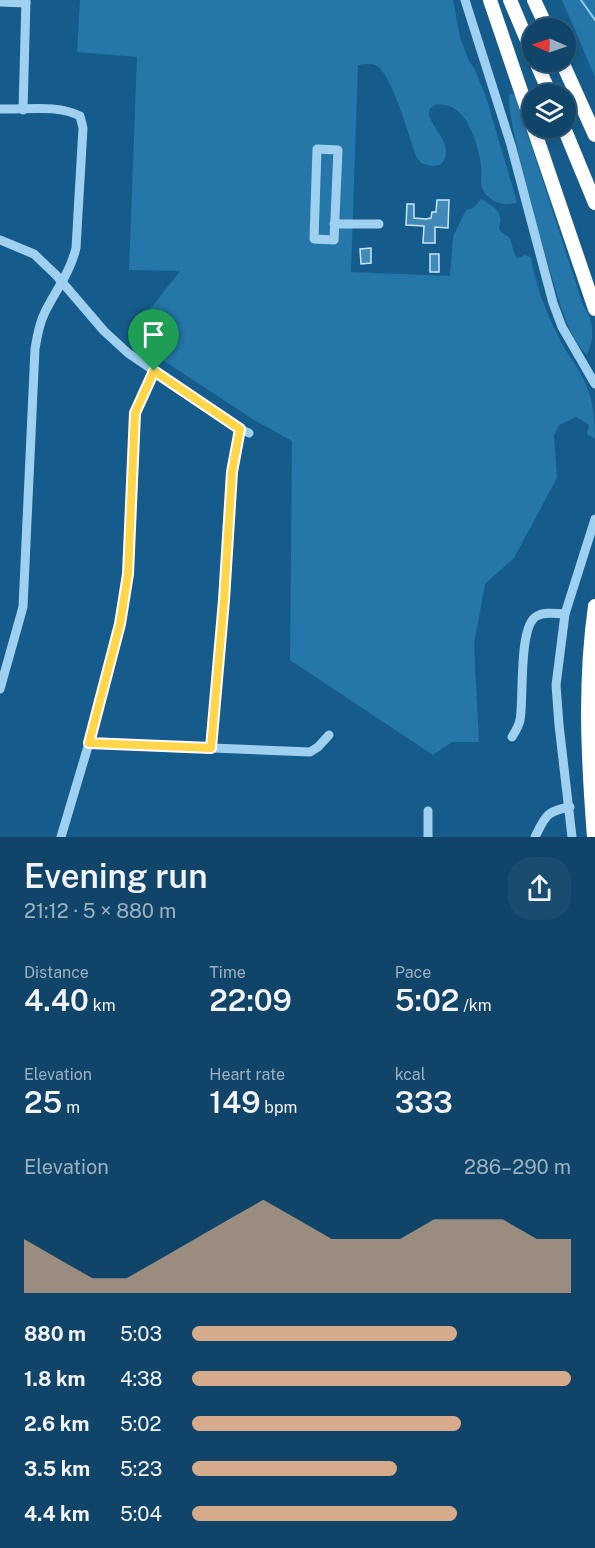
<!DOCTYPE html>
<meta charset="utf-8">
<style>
body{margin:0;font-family:"Public Sans",sans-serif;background:#194c6f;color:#f1f3f6;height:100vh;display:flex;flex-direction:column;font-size:22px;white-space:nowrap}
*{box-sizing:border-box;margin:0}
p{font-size:20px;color:#9cb1c0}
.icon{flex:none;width:33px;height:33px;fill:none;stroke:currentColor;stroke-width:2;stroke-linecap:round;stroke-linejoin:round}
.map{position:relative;height:837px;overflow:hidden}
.drawer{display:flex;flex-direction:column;background:#104569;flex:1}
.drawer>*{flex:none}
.needle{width:39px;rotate:272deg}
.fabs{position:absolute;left:522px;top:18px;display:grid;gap:12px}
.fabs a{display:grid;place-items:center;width:54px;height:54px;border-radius:50%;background:#104569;box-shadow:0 3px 9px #0003,0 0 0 2px #305d7d;font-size:30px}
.pin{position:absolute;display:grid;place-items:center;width:51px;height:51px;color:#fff;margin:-62px -26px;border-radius:50% 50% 50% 0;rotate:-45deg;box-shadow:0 0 6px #0007}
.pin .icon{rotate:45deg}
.round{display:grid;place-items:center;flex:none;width:63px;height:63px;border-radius:24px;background:#194c6f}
.summary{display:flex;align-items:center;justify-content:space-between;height:102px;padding:0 24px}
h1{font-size:33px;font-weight:600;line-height:45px}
.stats{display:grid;grid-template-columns:repeat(3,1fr);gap:9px;height:102px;padding:6px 24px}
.stats div{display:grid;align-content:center}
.stats b{font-size:30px;font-weight:600}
.stats small{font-size:16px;font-weight:400}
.stats p{font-size:16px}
.chart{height:168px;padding:12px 24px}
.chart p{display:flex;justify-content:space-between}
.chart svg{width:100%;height:108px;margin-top:6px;fill:#d6ab8b;opacity:.7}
ul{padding:0 24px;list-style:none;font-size:20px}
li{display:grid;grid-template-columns:96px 72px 1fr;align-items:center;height:45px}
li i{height:15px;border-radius:8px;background:#d6ab8b}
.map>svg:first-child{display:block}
.green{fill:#2576a9}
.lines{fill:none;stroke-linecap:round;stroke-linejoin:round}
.stream{stroke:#91cef2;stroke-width:2}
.building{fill:#4289b7;stroke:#c5e6fb;stroke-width:1.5}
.minor{stroke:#9fd0ef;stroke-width:9}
.highway{stroke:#fff;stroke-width:14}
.route-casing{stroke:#fff;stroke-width:12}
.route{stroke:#ffd54a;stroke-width:8}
</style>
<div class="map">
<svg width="595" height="837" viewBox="0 0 595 837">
<rect width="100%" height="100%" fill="#155c8c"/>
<!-- green -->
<g class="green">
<path d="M80 0H453L460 37 468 59 475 70 486 97 517 202C505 208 487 201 482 188 480 181 482 172 481 165 478 145 469 113 449 106 445 105 439 103 435 105 412 116 463 143 440 165L431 166 421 163 416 156C410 139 392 75 377 66 372 63 364 65 358 65L351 272 450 276 453 237 466 210 473 208 481 199C493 206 505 212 499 228L501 232 510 238 515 256 518 258 525 255 531 257C535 284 546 312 558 336 565 351 577 365 584 380 593 399 595 418 595 439L587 434 589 425 576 417 559 425 554 435 557 478 514 558 485 584 474 644 479 742H452L433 755 290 660 292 441 254 420 158 357 145 337 141 321 180 271 129 270 137 57 77 52Z"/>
<polygon points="562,0 595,0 595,77"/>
<path d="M510 94H514L516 98 583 305C594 322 595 336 587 355 576 344 569 330 564 315 554 289 502 109 510 94Z"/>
</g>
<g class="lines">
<!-- stream -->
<polyline class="stream" points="581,0 595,20"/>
</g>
<!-- building -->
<g class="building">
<polygon points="437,200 449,200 448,228 435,227 435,243 423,243 424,226 406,225 407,204 414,204 414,218 426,219 431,218 432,212 436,212"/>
<polygon points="371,248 371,263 361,264 360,249"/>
<rect x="430" y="254" width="9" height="18"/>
</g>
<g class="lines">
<!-- minor -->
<g class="minor">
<polyline points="465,0 511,145 553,303 562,327 595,384"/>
<polyline points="0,2 26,3"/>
<path d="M0 109C26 110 57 104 80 116L83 128 76 248C70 273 56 290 45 312 39 324 37 336 35 349L23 607 0 689"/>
<polyline points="23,110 26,0"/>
<polygon points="317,149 338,150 334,240 314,239"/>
<polyline points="334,224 379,224"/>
<polyline points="0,240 34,254 56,275 104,331 128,353 240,429 249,433"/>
<path d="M512 737C515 732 519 726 520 720 524 700 518 625 537 616 545 611 556 614 565 614"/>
<polyline points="89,743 310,752 318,747 329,735"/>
<polyline points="211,749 224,600 232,472 240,429"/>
<polyline points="61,837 89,743 120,625 128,574 135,413 154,371"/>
<polyline points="428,837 428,811"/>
<path d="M535 837C545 817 546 811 570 807"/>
<polyline points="572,837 559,725 556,685 565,614 595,519"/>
</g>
<!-- highway -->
<g class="highway">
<polyline points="490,0 595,309"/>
<polyline points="510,0 532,52"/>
<polyline points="534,0 547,28"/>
<polyline points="536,62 550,94"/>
<polyline points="562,62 595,135"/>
<polyline points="564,128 595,203"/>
<path d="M594 837C588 759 584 684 595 606"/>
</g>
</g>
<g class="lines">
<defs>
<polygon id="route" points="154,371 240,429 232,472 224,600 211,748 89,743 120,624 128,574 135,413"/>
</defs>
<!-- route casing -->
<use href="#route" class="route-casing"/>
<!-- route -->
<use href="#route" class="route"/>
</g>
</svg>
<div class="fabs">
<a><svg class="needle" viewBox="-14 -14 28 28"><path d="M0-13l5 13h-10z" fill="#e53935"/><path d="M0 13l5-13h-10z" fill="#9cb1c0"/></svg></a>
<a><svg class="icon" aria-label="layers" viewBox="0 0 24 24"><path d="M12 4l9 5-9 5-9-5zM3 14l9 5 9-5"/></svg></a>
</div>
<div class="pin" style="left:154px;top:371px;background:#1e9e55"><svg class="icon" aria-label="arrive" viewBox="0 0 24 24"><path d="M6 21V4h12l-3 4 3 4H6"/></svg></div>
</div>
<section class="drawer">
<div class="summary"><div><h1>Evening run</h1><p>21:12 · 5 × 880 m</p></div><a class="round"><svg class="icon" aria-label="share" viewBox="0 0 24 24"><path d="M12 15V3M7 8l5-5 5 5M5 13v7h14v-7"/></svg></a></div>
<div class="stats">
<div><p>Distance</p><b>4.40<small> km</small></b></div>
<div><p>Time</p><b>22:09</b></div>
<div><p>Pace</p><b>5:02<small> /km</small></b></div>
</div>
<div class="stats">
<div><p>Elevation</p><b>25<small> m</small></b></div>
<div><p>Heart rate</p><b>149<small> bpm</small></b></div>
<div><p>kcal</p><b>333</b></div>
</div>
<div class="chart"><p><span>Elevation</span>286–290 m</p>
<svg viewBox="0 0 160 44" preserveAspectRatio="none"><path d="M0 44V22L10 30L20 38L30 38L40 30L50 22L60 14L70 6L80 14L90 22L100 22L110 22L120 14L130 14L140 14L150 22L160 22V44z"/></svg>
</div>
<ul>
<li><b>880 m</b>5:03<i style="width:70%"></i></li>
<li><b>1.8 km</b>4:38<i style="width:100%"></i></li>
<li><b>2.6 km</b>5:02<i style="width:71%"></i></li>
<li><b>3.5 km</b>5:23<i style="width:54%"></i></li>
<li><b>4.4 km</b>5:04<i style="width:70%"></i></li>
</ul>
</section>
